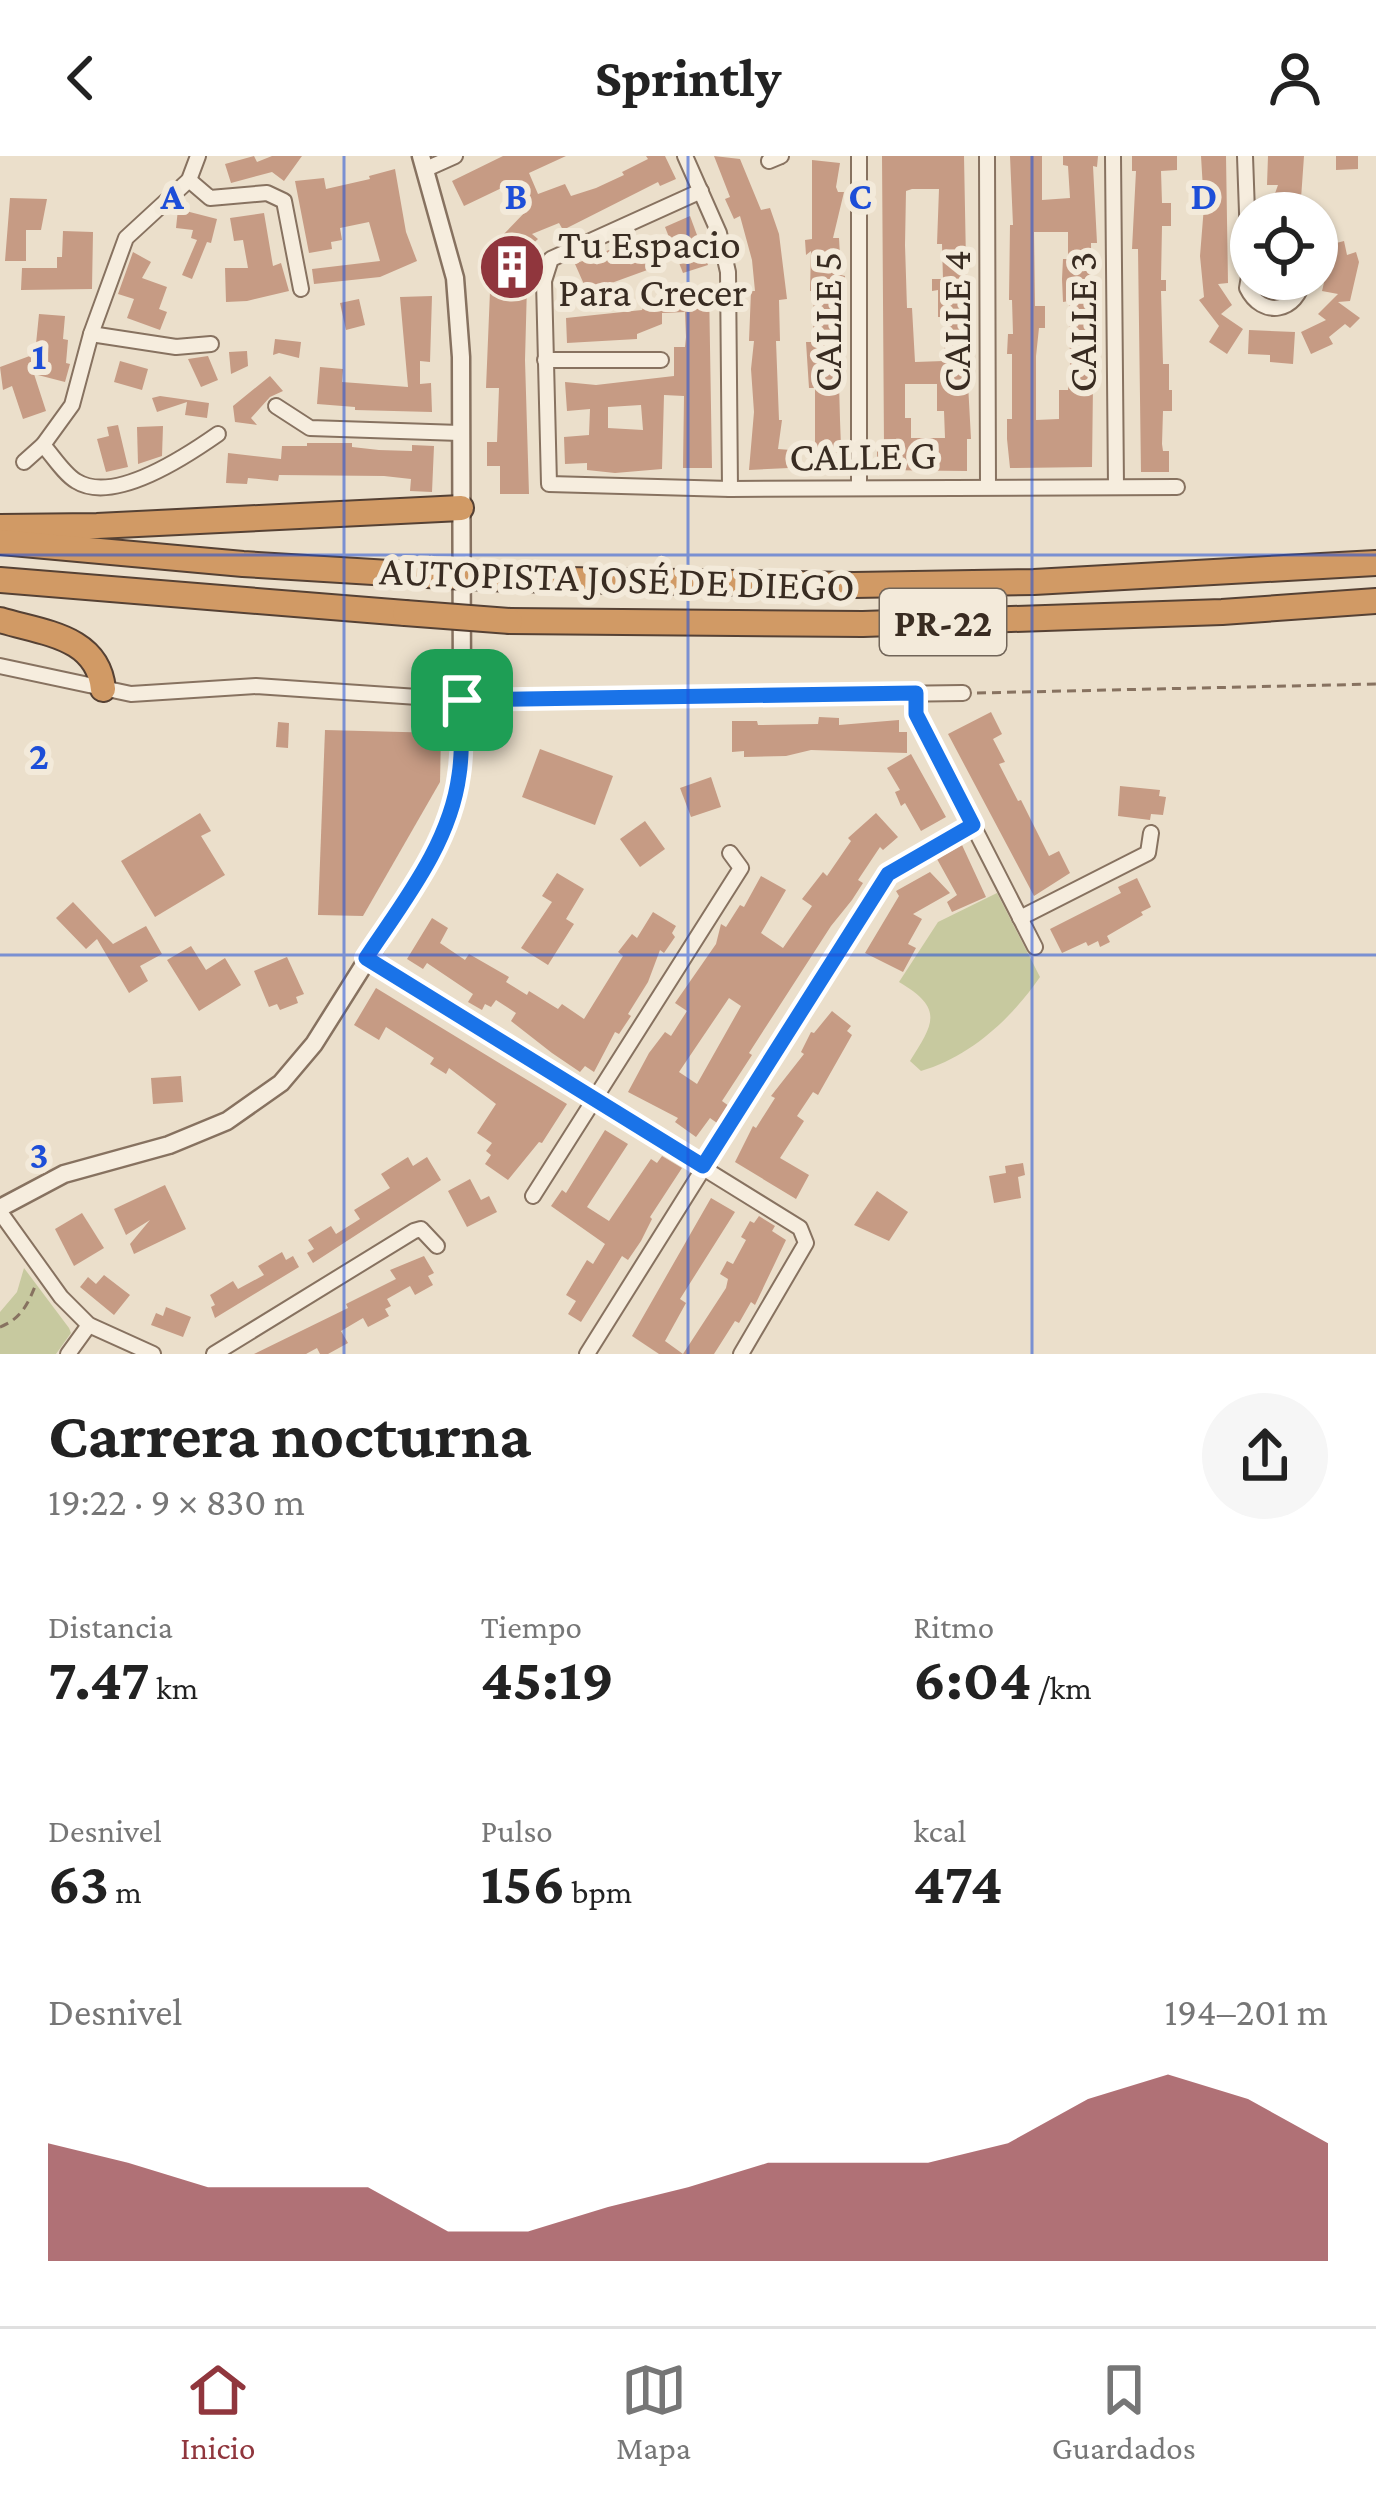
<!DOCTYPE html>
<html lang="es">
<meta charset="utf-8">
<style>
body{margin:0;font-family:"Crimson Pro",serif;background:#f6f6f6;color:#222;height:100vh;display:flex;flex-direction:column;font-size:45px;white-space:nowrap}
*{box-sizing:border-box;margin:0}
p{font-size:39px;color:#767676}
.icon{flex:none;width:66px;height:66px;fill:none;stroke:currentColor;stroke-width:2;stroke-linecap:round;stroke-linejoin:round}
.map{position:relative;height:1198px;overflow:hidden}
.panel{display:flex;flex-direction:column;background:#fff;flex:1}
.panel>*{flex:none}
.tools{position:absolute;left:1230px;top:36px;display:grid;gap:24px}
.tools a{display:grid;place-items:center;width:108px;height:108px;border-radius:50%;background:#fff;box-shadow:0 3px 9px #0004;font-size:60px}
.pin{position:absolute;display:grid;place-items:center;width:102px;height:102px;color:#fff;margin:-51px;border-radius:24px;box-shadow:0 6px 18px #0006}
.round{display:grid;place-items:center;flex:none;width:126px;height:126px;border-radius:63px;background:#f6f6f6}
.head{display:flex;align-items:center;justify-content:space-between;height:204px;padding:0 48px}
h1{font-size:66px;font-weight:700;line-height:90px}
.figures{display:grid;grid-template-columns:repeat(3,1fr);gap:18px;height:204px;padding:12px 48px}
.figures div{display:grid;align-content:center}
.figures b{font-size:60px;font-weight:700}
.figures small{font-size:33px;font-weight:400}
.figures p{font-size:33px}
.chart{height:336px;padding:24px 48px}
.chart p{display:flex;justify-content:space-between}
.chart svg{width:100%;height:216px;margin-top:12px;fill:#90363d;opacity:.7}
header{display:flex;justify-content:space-between;align-items:center;height:156px;padding:0 48px;background:#fff;font-size:54px;font-weight:700}
.menu{display:flex;justify-content:space-around;align-items:center;height:168px;border-top:3px solid #e0e0e0;background:#fff;font-size:33px;color:#767676}
.menu a{display:grid;justify-items:center;gap:6px}
.menu .active{color:#90363d}
.map>svg:first-child{display:block}
.green{fill:#c7c99f}
.building{fill:#c69b84;fill-rule:evenodd}
.lines{fill:none;stroke-linecap:round;stroke-linejoin:round}
.minor-casing{stroke:#877260;stroke-width:18}
.tertiary-casing{stroke:#877260;stroke-width:21}
.motorway-casing{stroke:#554134;stroke-width:28}
.path{stroke:#877260;stroke-width:3;stroke-dasharray:9 6;stroke-linecap:butt}
.minor{stroke:#f6edde;stroke-width:14}
.tertiary{stroke:#f6edde;stroke-width:16}
.motorway{stroke:#d19a65;stroke-width:24}
.motorway-bridge-casing{stroke:#554134;stroke-width:28;stroke-linecap:butt}
.motorway-bridge{stroke:#d19a65;stroke-width:24}
.route-casing{stroke:#fff;stroke-width:24}
.route{stroke:#1a73e8;stroke-width:15}
.grid{fill:none;stroke:#1d4ed8;stroke-width:3;stroke-opacity:0.55}
.labels{text-anchor:middle;dominant-baseline:central;stroke-width:12;stroke-linejoin:round;paint-order:stroke}
.shield{fill:#f3eada;stroke:#716559;stroke-width:3}
.shield-label{font-size:39px;font-weight:bold;fill:#392c22}
.poi-label{font-size:42px;fill:#392c22;stroke:#f3eada;text-anchor:start}
.street-label{font-size:42px;fill:#392c22;stroke:#f3eada}
.grid-label{font-size:39px;text-anchor:middle;font-weight:bold;fill:#1d4ed8;stroke:#f3eada;stroke-width:12;stroke-linejoin:round;paint-order:stroke}
</style>
<header><svg class="icon" aria-label="back" viewBox="0 0 24 24"><path d="M15 5l-7 7 7 7"/></svg>Sprintly<svg class="icon" aria-label="person" viewBox="0 0 24 24"><circle cx="12" cy="8" r="4"/><path d="M4 21q1-7 8-7t8 7"/></svg></header>
<div class="map">
<svg width="1376" height="1198" viewBox="0 0 1376 1198">
<rect width="100%" height="100%" fill="#ebdfcb"/>
<!-- green -->
<g class="green">
<path d="M997 737 1040 821C1012 862 970 901 921 915L910 905C933 868 945 853 899 826L938 766Z"/>
<polygon points="24,1112 69,1172 71,1177 56,1198 0,1198 0,1156 17,1136"/>
</g>
<!-- building -->
<g class="building">
<polygon points="254,0 257,6 272,0 302,0 284,25 272,16 231,27 225,8"/>
<polygon points="503,0 566,0 529,17 538,38 565,28 571,40 596,32 624,19 622,16 648,3 646,0 665,0 676,23 660,30 658,26 563,74 559,67 532,78 538,83 516,103 534,110 527,129 525,204 529,338 500,338 500,310 487,310 487,286 497,286 499,232 486,232 491,111 502,80 528,53 516,25 464,50 452,25"/>
<polygon points="714,0 740,3 761,54 770,52 779,78 787,143 779,144 780,185 776,185 779,264 782,264 778,293 791,294 789,312 749,314 754,256 751,213 754,185 749,185 751,135 755,135 752,104 740,60 734,63 725,43 730,41"/>
<path d="M882 0H964L967 159H971V172H965L971 283H967V315L877 314V289H884ZM912 33H939L937 88H942L943 123H932V135L938 134V161H943L945 172 944 205 915 206 912 152H907L905 89 906 35ZM905 228H937V255H944L945 282H911V262H905Z"/>
<path d="M1010 0H1042V44L1070 42 1068 10 1063 9V0H1098L1097 11 1093 10 1097 87H1091L1092 173 1098 228H1093L1092 311 1010 312 1007 283V263H1012V198H1007L1008 178H1013L1012 144H1009L1010 69H1013ZM1034 76H1068V103H1063L1062 123 1063 146 1069 145 1070 209 1068 234H1059V263L1036 264V200L1039 172H1045V150H1035Z"/>
<polygon points="1132,0 1177,0 1177,14 1161,15 1162,47 1171,47 1171,70 1162,70 1161,124 1166,124 1166,135 1161,135 1163,208 1169,208 1169,234 1172,234 1172,255 1163,255 1162,288 1163,295 1169,295 1169,316 1141,316 1138,93 1132,93 1136,15 1132,15"/>
<polygon points="1201,0 1226,0 1228,127 1218,128 1232,149 1221,158 1243,173 1227,198 1209,186 1219,170 1199,144 1204,141 1200,100 1204,50"/>
<polygon points="1268,0 1304,0 1300,57 1268,57 1278,29 1267,29"/>
<polygon points="1336,0 1358,0 1358,13 1336,14"/>
<polygon points="812,4 840,7 836,31 838,36 844,36 833,82 839,82 841,119 845,120 843,154 837,154 840,264 841,291 844,291 840,313 810,314 810,290 815,290 815,232 809,232 806,186 812,186 814,162 813,135 810,135 811,95 806,99 805,84 812,83"/>
<polygon points="395,13 406,76 417,105 380,121 314,128 312,113 380,105 369,66 340,72 342,84 331,86 332,93 309,97 295,25 324,22 326,33 370,23 369,20"/>
<polygon points="10,42 47,43 41,74 26,74 26,105 5,105"/>
<polygon points="178,53 217,63 211,87 207,86 192,123 182,119 197,84 191,82 193,74 176,72"/>
<polygon points="264,57 273,110 281,107 289,135 247,145 226,146 225,112 248,112 243,84 234,85 230,62"/>
<polygon points="690,60 708,109 683,117 665,71"/>
<polygon points="63,75 93,76 92,133 21,134 22,112 57,112 57,101 62,101"/>
<polygon points="643,80 653,99 644,99 650,113 606,129 608,133 590,142 575,108"/>
<polygon points="1344,85 1347,99 1356,96 1359,106 1350,145 1338,146 1360,162 1350,172 1345,168 1329,181 1333,188 1311,198 1301,176 1326,164 1318,158 1338,138 1322,135 1327,114 1321,91"/>
<polygon points="133,96 151,106 142,122 167,131 159,153 167,156 160,174 127,162 134,143 118,138"/>
<path d="M709 130 712 312H683L684 240 664 239 662 313 615 317 587 314V307L565 308 564 281 589 279 590 253 567 255 565 226 596 229 674 220V191H685L686 181 685 156 662 157V168L637 178V183L567 187 566 162 642 154 646 142 667 146 686 143V132ZM641 249 643 274 608 272V251Z"/>
<polygon points="432,140 430,206 420,205 420,228 431,227 432,256 355,254 355,251 317,248 320,211 343,213 342,226 408,231 400,141"/>
<polygon points="359,143 365,169 346,174 340,147"/>
<polygon points="39,158 65,160 63,183 68,184 66,207 70,208 65,226 34,218 46,255 23,263 12,230 3,234 0,211 35,198"/>
<polygon points="1249,174 1295,176 1293,208 1270,206 1270,199 1248,198"/>
<polygon points="275,183 301,186 299,202 279,197 273,199"/>
<polygon points="247,195 248,210 231,218 229,196"/>
<polygon points="208,200 218,224 201,231 188,203"/>
<polygon points="120,205 148,213 142,234 114,226"/>
<polygon points="270,220 283,235 270,241 251,262 257,269 235,266 233,250"/>
<polygon points="160,240 209,247 207,262 185,259 187,246 157,256 152,242"/>
<polygon points="118,269 128,311 106,316 97,283 109,280 107,271"/>
<polygon points="163,270 162,300 138,308 137,271"/>
<polygon points="307,287 352,287 352,291 379,294 412,295 412,289 434,290 432,336 410,335 411,323 384,320 279,319 278,325 248,322 247,328 226,327 228,297 281,303 282,290 307,290"/>
<polygon points="991,556 1002,578 993,583 1005,606 999,608 1018,645 1021,644 1049,700 1059,695 1070,717 1034,740 948,578"/>
<polygon points="819,561 839,562 839,569 899,564 899,576 907,576 907,597 811,594 786,600 744,601 744,595 732,596 732,565 757,565 758,569 818,568"/>
<polygon points="278,566 289,567 288,592 276,591"/>
<polygon points="325,574 441,577 440,626 363,760 318,759"/>
<polygon points="540,593 613,620 595,669 522,641"/>
<polygon points="911,598 946,661 921,675 905,647 901,650 895,636 900,634 887,612"/>
<polygon points="711,621 721,651 691,661 680,632"/>
<polygon points="1120,630 1160,634 1159,640 1166,641 1163,659 1151,658 1150,664 1118,660"/>
<polygon points="200,657 211,675 201,680 225,719 155,761 121,705"/>
<path d="M876 657 898 681 883 694 880 691 858 724 863 727 852 744 831 770 749 897 752 899 722 945 729 950 717 967 710 962 696 981 675 966 678 962 628 936 649 897 665 876 671 880 687 855 675 847 716 788 721 768 726 771 740 749 744 751 761 720 786 734 761 777 783 792 812 750 802 743 823 716 827 720 851 685 848 682ZM729 842 741 850 697 928 679 916Z"/>
<polygon points="645,665 665,693 640,711 620,683"/>
<polygon points="962,689 986,741 952,756 947,746 957,739 937,703"/>
<polygon points="930,716 950,737 913,758 922,763 908,788 916,792 903,816 865,797 899,740 896,735"/>
<polygon points="557,717 584,733 566,763 574,768 548,809 521,792 552,746 542,740"/>
<polygon points="1137,722 1151,751 1141,756 1143,759 1107,780 1110,786 1100,791 1098,785 1088,790 1086,786 1062,797 1050,773 1121,737 1118,731"/>
<polygon points="73,746 113,788 146,770 162,798 140,810 148,825 129,837 97,783 86,793 56,762"/>
<polygon points="653,756 676,770 672,777 675,781 664,797 660,794 648,826 628,858 631,860 619,878 615,876 594,916 585,910 580,916 552,897 511,865 516,857 496,844 491,851 485,848 482,854 468,846 473,838 427,807 423,813 407,803 432,762 448,772 440,787 465,804 469,798 509,821 506,826 527,839 529,835 558,853 562,848 584,863 623,800 618,796 632,778 637,782"/>
<polygon points="191,790 206,814 225,802 241,829 199,855 167,804"/>
<polygon points="287,801 304,838 296,841 298,847 280,854 277,848 269,851 254,815"/>
<polygon points="376,832 567,948 542,987 539,986 508,1024 485,1008 491,999 486,995 492,987 477,977 496,948 449,912 446,918 430,908 434,902 386,871 379,884 354,869"/>
<polygon points="832,855 851,870 847,875 852,879 818,939 813,936 797,960 804,965 780,1002 809,1019 796,1043 735,1006 753,970 756,972 775,942 771,940 804,898 801,896 811,876 814,877"/>
<polygon points="181,920 183,946 153,948 151,922"/>
<polygon points="605,974 628,988 587,1051 609,1065 651,1003 657,1007 662,1000 682,1012 650,1061 652,1063 641,1085 628,1104 622,1100 581,1166 568,1158 576,1145 566,1139 587,1104 593,1108 605,1088 551,1050 562,1034 566,1037"/>
<polygon points="408,1001 413,1010 427,1001 441,1024 313,1107 307,1097 314,1093 308,1084 331,1070 336,1078 360,1063 354,1054 390,1032 381,1018"/>
<polygon points="1023,1007 1025,1019 1018,1021 1021,1042 994,1047 989,1020 1006,1017 1005,1010"/>
<polygon points="470,1023 481,1044 489,1040 497,1056 467,1071 448,1035"/>
<polygon points="165,1029 186,1073 134,1098 130,1088 150,1064 126,1079 114,1053"/>
<polygon points="877,1035 908,1056 889,1085 854,1069"/>
<polygon points="711,1042 735,1056 680,1143 686,1147 665,1185 683,1198 726,1132 728,1123 720,1118 727,1105 733,1108 746,1084 741,1081 750,1065 754,1067 759,1060 775,1070 772,1075 786,1084 755,1149 751,1146 739,1167 735,1165 714,1198 659,1198 632,1180"/>
<polygon points="82,1057 104,1092 74,1110 55,1073"/>
<polygon points="282,1096 286,1104 293,1100 299,1111 215,1162 211,1151 215,1149 210,1139 233,1125 238,1133 264,1119 258,1110"/>
<polygon points="424,1100 434,1117 428,1120 433,1129 415,1139 410,1130 387,1143 391,1150 385,1153 389,1160 368,1171 363,1162 341,1175 348,1187 328,1198 320,1198 317,1192 306,1198 254,1198 348,1152 346,1148 396,1123 390,1114"/>
<polygon points="104,1119 130,1139 114,1159 80,1131 88,1121 96,1128"/>
<polygon points="166,1151 191,1161 183,1181 151,1169 156,1157 163,1160"/>
</g>
<g class="lines">
<defs>
<g id="minor">
<polyline points="685,0 719,77 728,116 730,333"/>
<polyline points="859,0 859,332"/>
<polyline points="987,0 988,330"/>
<polyline points="1113,0 1116,331"/>
<polyline points="1245,0 1249,113"/>
<polyline points="769,5 781,0"/>
<polyline points="426,13 455,0"/>
<polyline points="189,24 210,42 267,37 284,45 301,133"/>
<polyline points="701,35 551,103 544,125 549,328 730,333 1177,331"/>
<path d="M1251 109 1247 132C1262 163 1298 156 1303 123"/>
<polyline points="91,178 176,191 211,188"/>
<polyline points="545,204 661,204"/>
<polyline points="276,250 310,272 460,277"/>
<path d="M43 289C53 300 64 318 76 325 114 349 188 299 218 278"/>
<polyline points="24,306 43,289 72,249 91,178 126,82 189,24 198,0"/>
<polyline points="0,510 131,538 256,530 462,544 963,537"/>
<polyline points="916,537 916,558 1035,791"/>
<polyline points="1020,762 1148,697 1151,677"/>
<polyline points="366,803 800,1072 806,1087 741,1198"/>
<polyline points="533,1040 741,712 730,697"/>
<polyline points="0,1056 61,1141 89,1169 153,1198"/>
<polyline points="68,1198 89,1169"/>
<polyline points="214,1198 414,1075 421,1073 437,1090"/>
<polyline points="587,1198 888,718 973,669"/>
</g>
<polyline id="tertiary" points="0,1052 64,1018 169,989 227,965 281,927 314,888 428,707 451,656 459,619 462,544 461,201 455,122 421,0"/>
<g id="motorway">
<polyline points="0,371 97,370 461,352"/>
<polyline points="0,386 243,408 406,418"/>
<polyline points="511,423 854,429 1034,426 1376,407"/>
<polyline points="0,424 405,457"/>
<path d="M0 464C43 477 98 480 103 533"/>
<polyline points="510,465 863,468 1222,456 1376,445"/>
</g>
</defs>
<!-- minor casing -->
<use href="#minor" class="minor-casing"/>
<!-- tertiary casing -->
<use href="#tertiary" class="tertiary-casing"/>
<!-- motorway casing -->
<use href="#motorway" class="motorway-casing"/>
<!-- path -->
<g class="path">
<polyline points="977,537 1376,528"/>
<path d="M0 1171C21 1163 28 1148 36 1128"/>
</g>
<!-- minor -->
<use href="#minor" class="minor"/>
<!-- tertiary -->
<use href="#tertiary" class="tertiary"/>
<!-- motorway -->
<use href="#motorway" class="motorway"/>
<defs>
<g id="motorway-bridge">
<polyline points="406,418 511,423"/>
<polyline points="405,457 510,465"/>
</g>
</defs>
<!-- motorway-bridge casing -->
<use href="#motorway-bridge" class="motorway-bridge-casing"/>
<!-- motorway-bridge -->
<use href="#motorway-bridge" class="motorway-bridge"/>
</g>
<g class="lines">
<defs>
<path id="route" d="M916 537V558L973 669 888 718 703 1010 366 802C403 746 450 688 459 619 463 595 461 568 462 544Z"/>
</defs>
<!-- route casing -->
<use href="#route" class="route-casing"/>
<!-- route -->
<use href="#route" class="route"/>
</g>
<!-- grid -->
<path class="grid" d="M344 0V1198M688 0V1198M1032 0V1198M0 399H1376M0 799H1376"/>
<!-- icons -->
<defs>
<symbol id="building-disc" viewBox="-11 -11 22 22"><circle r="9.5" fill="#90363d" stroke="#f3eada"/><path d="M-4-6H4V6H1V3H-1V6H-4ZM-2.5-4.3h1.7v1.8h-1.7ZM.8-4.3h1.7v1.8H.8ZM-2.5-1h1.7V.8h-1.7ZM.8-1h1.7V.8H.8Z" fill="#fff"/></symbol>
</defs>
<g fill-rule="evenodd">
<use href="#building-disc" x="474" y="73" width="76" height="76"/>
</g>
<g class="labels">
<!-- shield labels -->
<rect class="shield" x="880" y="433" width="126" height="66" rx="9"/>
<g class="shield-label">
<text x="943" y="466">PR-22</text>
</g>
<!-- poi labels -->
<g class="poi-label">
<text x="558" y="87">Tu Espacio<tspan x="558" dy="48">Para Crecer</tspan></text>
</g>
<!-- street labels -->
<g class="street-label">
<text transform="translate(955 165) rotate(-90)">CALLE 4</text>
<text transform="translate(826 166) rotate(-90)">CALLE 5</text>
<text transform="translate(1081 166) rotate(-90)">CALLE 3</text>
<text transform="translate(863 299) rotate(-1)">CALLE G</text>
<text transform="translate(617 422) rotate(2)">AUTOPISTA JOSÉ DE DIEGO</text>
</g>
</g>
<g class="grid-label">
<text x="172" y="53">A</text>
<text x="516" y="53">B</text>
<text x="860" y="53">C</text>
<text x="1204" y="53">D</text>
<text x="39" y="213">1</text>
<text x="39" y="613">2</text>
<text x="39" y="1012">3</text>
</g>
</svg>
<div class="tools">
<a><svg class="icon" aria-label="locate" viewBox="0 0 24 24"><circle cx="12" cy="12" r="6"/><path d="M12 2v4M12 18v4M2 12h4M18 12h4"/></svg></a>
</div>
<div class="pin" style="left:462px;top:544px;background:#1e9e55"><svg class="icon" aria-label="arrive" viewBox="0 0 24 24"><path d="M6 21V4h12l-3 4 3 4H6"/></svg></div>
</div>
<section class="panel">
<div class="head"><div><h1>Carrera nocturna</h1><p>19:22 · 9 × 830 m</p></div><a class="round"><svg class="icon" aria-label="share" viewBox="0 0 24 24"><path d="M12 15V3M7 8l5-5 5 5M5 13v7h14v-7"/></svg></a></div>
<div class="figures">
<div><p>Distancia</p><b>7.47<small> km</small></b></div>
<div><p>Tiempo</p><b>45:19</b></div>
<div><p>Ritmo</p><b>6:04<small> /km</small></b></div>
</div>
<div class="figures">
<div><p>Desnivel</p><b>63<small> m</small></b></div>
<div><p>Pulso</p><b>156<small> bpm</small></b></div>
<div><p>kcal</p><b>474</b></div>
</div>
<div class="chart"><p><span>Desnivel</span>194–201 m</p>
<svg viewBox="0 0 160 44" preserveAspectRatio="none"><path d="M0 44V20L10 24L20 29L30 29L40 29L50 38L60 38L70 33L80 29L90 24L100 24L110 24L120 20L130 11L140 6L150 11L160 20V44z"/></svg>
</div>
</section>
<nav class="menu">
<a class="active"><svg class="icon" aria-label="home" viewBox="0 0 24 24"><path d="M3 11l9-7 9 7M6 9v11h12V9"/></svg>Inicio</a>
<a><svg class="icon" aria-label="map" viewBox="0 0 24 24"><path d="M3 6l6-2 6 2 6-2v14l-6 2-6-2-6 2zM9 4v14M15 6v14"/></svg>Mapa</a>
<a><svg class="icon" aria-label="saved" viewBox="0 0 24 24"><path d="M7 4h10v16l-5-4-5 4z"/></svg>Guardados</a>
</nav>
